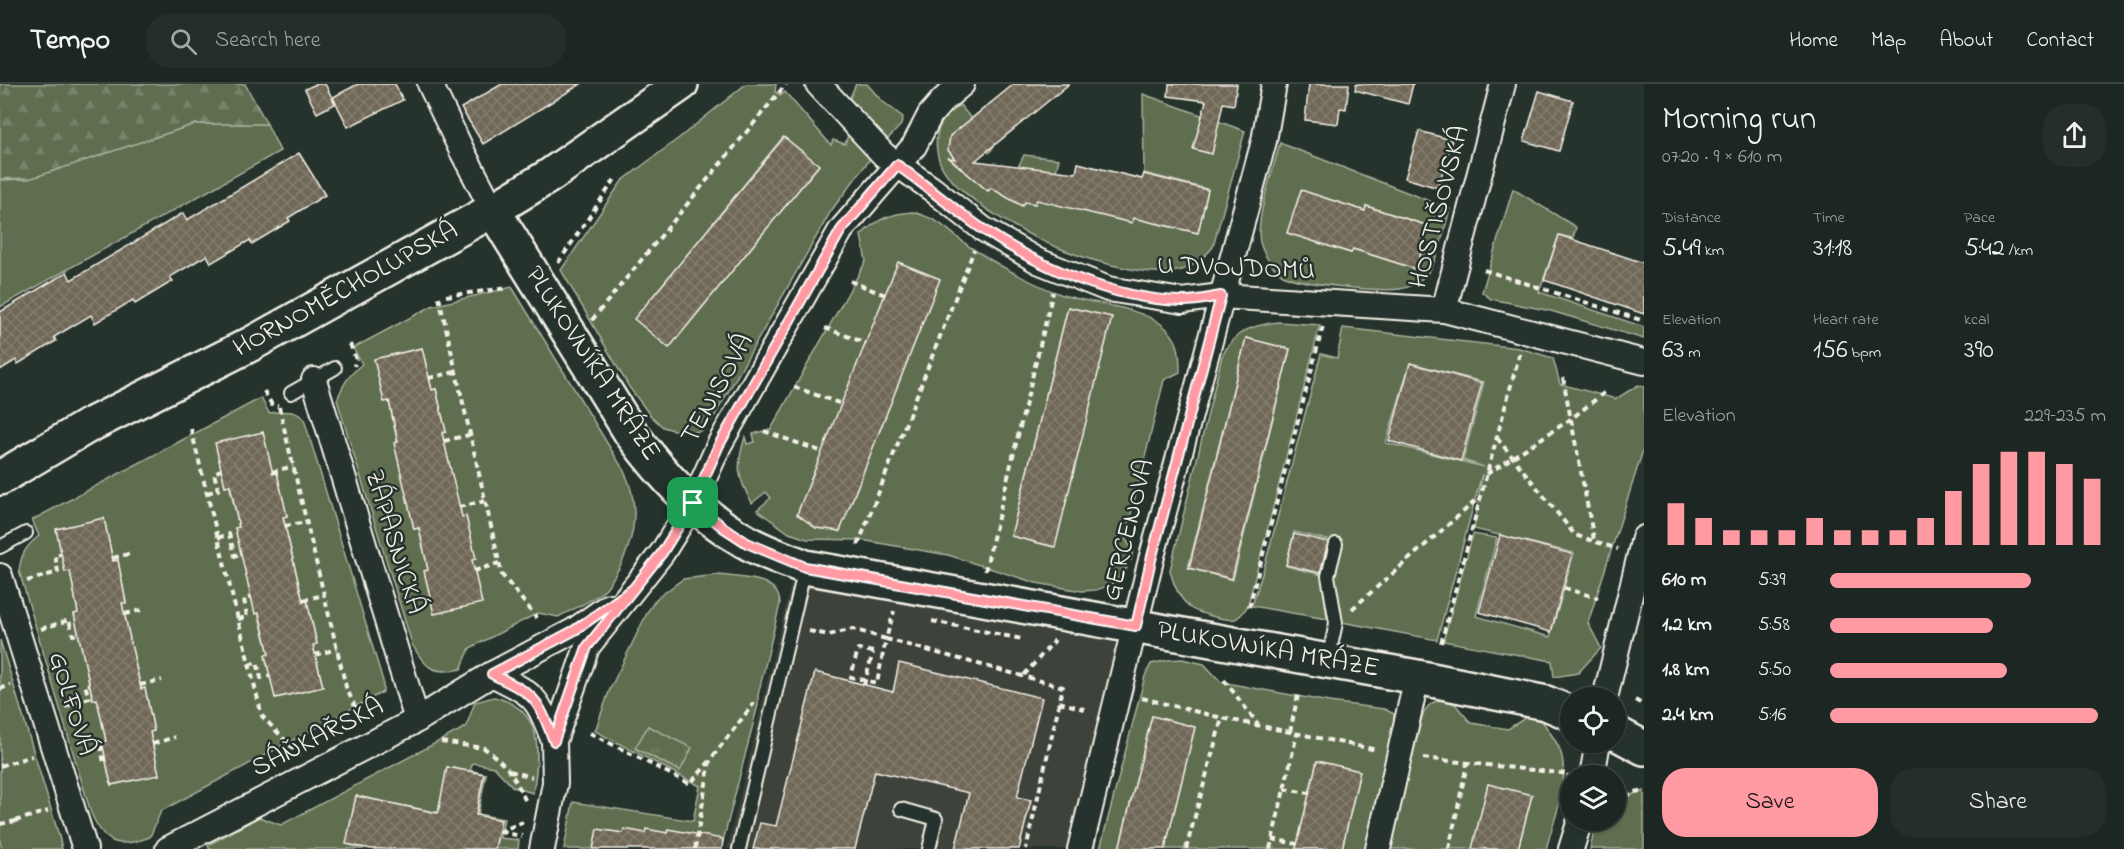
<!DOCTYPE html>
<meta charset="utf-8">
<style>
body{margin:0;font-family:"Indie Flower",sans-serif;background:#252e2a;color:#f1f3f6;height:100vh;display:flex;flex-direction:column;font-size:22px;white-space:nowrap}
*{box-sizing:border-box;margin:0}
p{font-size:20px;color:#a0a5a5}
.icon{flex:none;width:33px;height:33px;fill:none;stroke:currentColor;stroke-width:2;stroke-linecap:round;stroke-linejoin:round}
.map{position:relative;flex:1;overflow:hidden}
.side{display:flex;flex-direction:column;background:#1c2622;width:480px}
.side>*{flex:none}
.buttons{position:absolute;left:1560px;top:603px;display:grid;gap:12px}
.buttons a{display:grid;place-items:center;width:66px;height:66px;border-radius:50%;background:#1c2622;box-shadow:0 2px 4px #0004,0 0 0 2px #3a4340;font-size:30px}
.pin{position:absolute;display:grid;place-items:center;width:51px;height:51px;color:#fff;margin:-26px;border-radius:12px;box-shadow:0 3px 9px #0006}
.round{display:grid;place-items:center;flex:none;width:63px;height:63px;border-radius:24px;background:#252e2a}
.overview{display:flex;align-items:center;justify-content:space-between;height:102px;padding:0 18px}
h1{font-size:33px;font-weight:600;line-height:45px}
.stats{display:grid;grid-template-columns:repeat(3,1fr);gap:9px;height:102px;padding:6px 18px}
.stats div{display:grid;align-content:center}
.stats b{font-size:26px;font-weight:600}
.stats small{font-size:16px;font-weight:400}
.stats p{font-size:16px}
.chart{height:168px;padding:12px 18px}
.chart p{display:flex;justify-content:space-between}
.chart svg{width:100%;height:108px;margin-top:6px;stroke:#ff9aa2;stroke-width:6}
.button{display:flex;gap:12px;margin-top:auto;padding:12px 18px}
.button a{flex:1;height:69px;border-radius:24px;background:#ff9aa2;color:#111;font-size:24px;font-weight:600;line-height:69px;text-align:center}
.button a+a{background:#252e2a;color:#f1f3f6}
ul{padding:0 18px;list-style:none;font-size:20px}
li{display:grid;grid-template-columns:96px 72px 1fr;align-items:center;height:45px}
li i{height:15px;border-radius:8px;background:#ff9aa2}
header{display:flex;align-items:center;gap:36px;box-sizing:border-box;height:84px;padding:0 30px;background:#1c2622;border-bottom:2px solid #3a4340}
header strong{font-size:28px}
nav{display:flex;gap:33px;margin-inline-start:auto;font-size:21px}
.search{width:420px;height:54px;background:#252e2a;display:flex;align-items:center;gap:15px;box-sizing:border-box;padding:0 21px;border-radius:24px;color:#a0a5a5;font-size:22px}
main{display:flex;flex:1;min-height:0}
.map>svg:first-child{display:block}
.built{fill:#3c433a}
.grass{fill:#5e6e50;stroke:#a9b09c;stroke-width:1.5;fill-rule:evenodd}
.forest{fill:url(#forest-firs);stroke:#a9b09c;stroke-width:1.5}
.park{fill:url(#park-tufts);stroke:#a9b09c;stroke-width:1.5}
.building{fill:url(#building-cross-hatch);stroke:#f4f1e8;stroke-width:1.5}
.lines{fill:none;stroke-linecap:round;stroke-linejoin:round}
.lane-casing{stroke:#f4f1e8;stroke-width:16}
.street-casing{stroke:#f4f1e8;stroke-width:28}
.secondary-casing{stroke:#f4f1e8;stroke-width:38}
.path{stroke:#f4f1e8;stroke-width:4;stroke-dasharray:6 4.5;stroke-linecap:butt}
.lane{stroke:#26332d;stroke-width:12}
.street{stroke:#26332d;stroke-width:24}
.secondary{stroke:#26332d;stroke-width:33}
.path-bridge{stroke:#f4f1e8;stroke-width:4;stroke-dasharray:6 4.5;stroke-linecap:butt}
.route-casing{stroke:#fff;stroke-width:12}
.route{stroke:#ff9aa2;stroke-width:8}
.labels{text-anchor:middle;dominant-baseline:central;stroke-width:5;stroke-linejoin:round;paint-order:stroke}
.street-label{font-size:27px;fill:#f4f1e8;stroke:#26332d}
</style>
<header>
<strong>Tempo</strong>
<div class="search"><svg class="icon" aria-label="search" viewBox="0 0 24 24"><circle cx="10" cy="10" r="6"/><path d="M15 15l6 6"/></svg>Search here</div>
<nav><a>Home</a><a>Map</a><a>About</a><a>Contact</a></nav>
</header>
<main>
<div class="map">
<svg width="1644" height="765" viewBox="0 0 1644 765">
<defs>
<pattern id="forest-firs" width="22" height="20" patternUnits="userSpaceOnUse" patternTransform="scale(1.5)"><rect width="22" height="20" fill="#5e6e50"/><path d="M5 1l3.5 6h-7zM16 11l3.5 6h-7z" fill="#768369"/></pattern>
<pattern id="park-tufts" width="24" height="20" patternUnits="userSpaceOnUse" patternTransform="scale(1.5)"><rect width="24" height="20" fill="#5e6e50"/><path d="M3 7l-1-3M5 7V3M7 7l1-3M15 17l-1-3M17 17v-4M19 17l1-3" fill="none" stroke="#768369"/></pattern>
<pattern id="building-cross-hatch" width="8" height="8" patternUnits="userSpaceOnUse" patternTransform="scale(1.5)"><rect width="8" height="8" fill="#6f6757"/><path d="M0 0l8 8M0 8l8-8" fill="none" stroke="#847d6f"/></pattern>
</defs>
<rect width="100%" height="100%" fill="#26332d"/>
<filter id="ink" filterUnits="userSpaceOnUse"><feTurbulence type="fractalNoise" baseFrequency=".0167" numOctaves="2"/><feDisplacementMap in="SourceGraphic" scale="12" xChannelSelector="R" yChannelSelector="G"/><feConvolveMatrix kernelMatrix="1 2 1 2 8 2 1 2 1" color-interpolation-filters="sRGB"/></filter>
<g filter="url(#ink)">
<!-- built -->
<polygon class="built" points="791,499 1118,559 1068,765 727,765"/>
<!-- grass -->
<g class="grass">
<path d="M746 0H776L775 8 781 11 785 8 831 61 833 56 845 60 849 48 839 38 856 0H867L882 17 903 33 901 41 872 72 870 70V75L831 127 715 331 704 345 698 348 673 346 663 343 650 331 629 303 561 186 622 97 679 54ZM783 53 819 81 669 264 635 235Z"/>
<path d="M1143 10 1245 47 1213 163C1202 176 1189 187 1171 188 1143 191 1091 177 1064 166 1027 152 968 119 945 88 936 75 933 54 941 40 945 32 954 26 960 21L994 62 989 69 965 40 950 52 953 57 948 62V66L965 88 988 107 992 102 1022 122 1025 118 1035 120 1044 85 1018 83 1024 71 1059 75 1052 104 1133 133 1171 143 1198 148 1208 105 1144 89ZM1199 44 1216 48 1212 70 1193 65Z"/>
<polygon points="195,40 267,40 280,67 0,223 0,96 28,95"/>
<path d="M1280 59 1450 125C1445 142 1437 182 1424 193 1418 198 1409 204 1400 205 1381 208 1298 200 1283 191 1272 184 1263 170 1260 158 1255 135 1274 84 1280 59ZM1301 107 1365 127 1367 122 1429 142 1416 185 1353 165 1351 169 1288 149Z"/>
<polygon points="1513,105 1576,143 1573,154 1559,151 1539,208 1644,243 1644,255 1551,227 1491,215 1482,208"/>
<path d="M912 128C941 135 947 147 970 163 998 181 1028 198 1060 210 1089 220 1137 222 1161 240 1179 254 1180 266 1180 288L1164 296 1125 454 1133 467 1131 476 1126 474 1122 481 1127 484 1121 492 1110 501 1096 506 1082 507 1036 499 948 471 861 456 807 455 789 449 757 426 771 414 766 408 752 419C737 393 736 382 745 353L747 360 755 358 753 350 771 345 866 177 861 151C877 135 890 130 912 128ZM940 195 839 448 824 440 822 445 816 444 811 441 813 436 797 431 823 368ZM1068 223 1111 233 1054 463 1011 452Z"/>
<path d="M512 203 623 385C640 418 636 452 619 484 614 492 610 501 603 507 591 518 573 525 558 533L538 529 470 564 461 585C433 591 425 584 412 560L337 316C343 300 349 291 362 280L353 264 432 222ZM422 264 432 306 436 305 446 347 442 349 459 423 462 433H466L476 475 424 487 428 486 419 444 414 445 389 317 375 275Z"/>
<path d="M1278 238 1320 241 1248 521C1245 526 1241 533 1235 535 1226 537 1196 529 1189 523 1178 512 1173 500 1170 486L1222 272C1236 246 1250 242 1278 238ZM1246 254 1290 265 1233 496 1188 484Z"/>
<path d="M1343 244 1519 264 1553 274 1560 300 1616 315 1638 301 1644 303V363L1588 539 1601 564 1578 589 1554 593 1552 577 1443 557 1473 450 1497 454 1476 532 1550 553 1574 469 1474 445 1482 390 1437 556 1342 538 1334 493 1340 459 1294 448 1286 482 1322 491 1327 535 1252 522 1266 477 1321 270 1337 274ZM1410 279 1484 298 1463 376 1484 383 1386 359Z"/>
<path d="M261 314 269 329C281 328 295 324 304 335L383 597V608L161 727 150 753C118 765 105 761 91 729L19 487C21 470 26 462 39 452L32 436ZM277 390 287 432 283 433 303 518 307 517 317 559 313 561 323 603 276 614 265 572 269 570 235 444 239 443 229 401 225 402ZM104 435 113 477H118L126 518 122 519 141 605H145L154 647 150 648 159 690 111 701 102 658 106 657 97 615 93 616 74 530 78 529 70 487H65L56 445Z"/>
<path d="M718 491C740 494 779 492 780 520L758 611V621L721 765 690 749 668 745 667 749 647 745 645 749 624 745 623 749 598 745 593 765H564L573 718 693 737 700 702 595 647 610 605 648 527 656 515 683 495ZM648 642 680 687 636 665Z"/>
<polygon points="0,556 59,752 62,765 2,765 0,758"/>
<polygon points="1182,575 1204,580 1221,598 1329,618 1384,625 1394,630 1392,661 1368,765 1342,765 1360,687 1317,677 1296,765 1165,765 1195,643 1152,632 1119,765 1100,765 1145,592 1151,580 1168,576"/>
<path d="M494 613C544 625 540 668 533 709L513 703 494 683 473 679 470 686 486 690 478 730 504 735 500 754 519 756 518 765H495L501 736 476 731 484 690 447 683 454 732 356 712 347 760 364 765H209L208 761 259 733 281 741 466 643 475 618Z"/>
<path d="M1445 615 1455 620 1471 639 1508 645 1528 632 1540 633C1546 644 1556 655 1560 666 1571 697 1554 735 1546 765H1518L1532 711 1472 765H1390L1422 633C1427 621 1432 617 1445 615Z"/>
<polygon points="1644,707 1644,765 1590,765 1596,740 1599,737 1616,736 1616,719 1627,712"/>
</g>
<!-- forest -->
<polygon class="forest" points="0,0 245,0 267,40 195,40 32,94 0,95"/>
<!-- park -->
<polygon class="park" points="648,642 692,664 680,687 635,664"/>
<!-- building -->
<g class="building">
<polygon points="316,0 325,0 335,20 317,29 305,5"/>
<polygon points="358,0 395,0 403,16 348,43 333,13"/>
<polygon points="502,0 581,0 483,60 461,24"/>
<polygon points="1014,0 1069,0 975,77 1076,89 1078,79 1142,95 1144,90 1208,106 1198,149 1133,134 1132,139 1037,116 1035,120 1025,118 1022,122 991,104 988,107 949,74 955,75 948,66 950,52"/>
<polygon points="1169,0 1237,0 1234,21 1223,19 1212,70 1193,65 1206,17 1168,12"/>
<polygon points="1309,0 1349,0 1346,25 1340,24 1338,40 1305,36"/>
<polygon points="1356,0 1413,0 1408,20 1355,6"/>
<polygon points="1539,7 1573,17 1559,67 1524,57"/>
<polygon points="1419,47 1452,56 1438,104 1405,94"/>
<polygon points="784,53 819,81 669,264 634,235"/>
<polygon points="299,69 325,111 288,134 290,137 252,160 250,156 211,179 207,171 170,193 173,197 135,220 133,216 95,239 91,231 54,253 56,257 18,280 16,276 0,286 0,228 67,188 71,196 183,129 187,136"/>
<polygon points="1301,106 1365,127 1366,122 1429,142 1416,185 1353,165 1351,169 1287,149"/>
<polygon points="1559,151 1644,179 1644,230 1544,196"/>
<polygon points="898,178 940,195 840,447 816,444 797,430"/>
<polygon points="1068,223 1112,233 1055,463 1011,452"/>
<polygon points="1246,254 1290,265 1232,495 1189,484"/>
<polygon points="422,264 432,306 436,305 446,348 442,349 462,433 466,432 476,475 472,476 482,519 434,530 424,487 428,486 419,444 414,445 394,359 398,358 389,317 384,318 374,275"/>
<polygon points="1410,279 1482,299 1461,377 1389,357"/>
<polygon points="263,348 273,390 277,389 287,432 283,433 303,518 307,517 317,560 313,561 323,603 275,614 265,571 269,570 259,529 255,530 235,444 239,443 230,401 225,402 215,359"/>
<polygon points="104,434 113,477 118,476 126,519 122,519 141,605 145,604 154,647 150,648 159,691 111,701 102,658 106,657 97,615 93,616 74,530 78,529 70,487 65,488 56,445"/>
<polygon points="1294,450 1328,458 1320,489 1286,481"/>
<polygon points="1500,451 1572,470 1551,548 1479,528"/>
<polygon points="899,579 1042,614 1017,713 1031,716 1019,765 955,765 969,709 875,687 855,765 753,765 760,739 776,742 815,588 893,608"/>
<polygon points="1152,632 1195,643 1165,765 1119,765"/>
<polygon points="1317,677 1360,687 1342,765 1296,765"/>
<polygon points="447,683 484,690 476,731 501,736 495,765 371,765 346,760 356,712 438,729"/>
<polygon points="1488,700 1532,711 1518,765 1472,765"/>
<polygon points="597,745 623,749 624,745 645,749 646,745 667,749 668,745 723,755 722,765 593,765"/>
</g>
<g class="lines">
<defs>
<g id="lane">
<polyline points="291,309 335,284"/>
<polyline points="0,463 26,449"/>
<polyline points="1328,576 1336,539 1328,492 1336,460"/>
<polyline points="901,725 936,735 929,765"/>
<polyline points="739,765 805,484"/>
</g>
<g id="street">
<polyline points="430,0 462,67 493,126"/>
<polyline points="818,0 884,71 932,105 983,145 1038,177 1108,205 1182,217 1221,212 1444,226 1644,278"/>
<polyline points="1444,226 1503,0"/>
<polyline points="314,296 417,636"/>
<polyline points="0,492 85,765"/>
<path d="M492 590C536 612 536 611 554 657"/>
<polyline points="1605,614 1644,454"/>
<polyline points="1592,692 1598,658"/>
<polyline points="168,765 417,636 492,590 575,546 609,522"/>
<polyline points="542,765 555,699 554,657 587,563 662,469 693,419 719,361 841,146 914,62 930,31 943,16 962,0"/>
<polyline points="1080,765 1151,476 1264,57 1274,0"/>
<polyline points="1378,765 1417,593"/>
<polyline points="1571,765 1580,736"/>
</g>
<g id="secondary">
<path d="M493 126 631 349C662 391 698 431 745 457 763 468 785 475 805 483L1417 593 1546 619 1570 629"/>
<polyline points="0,394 86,343 251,260 493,126 549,92 681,0"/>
<polyline points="1616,649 1644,664"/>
</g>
</defs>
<!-- lane casing -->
<use href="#lane" class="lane-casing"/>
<!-- street casing -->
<use href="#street" class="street-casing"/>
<!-- secondary casing -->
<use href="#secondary" class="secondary-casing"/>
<!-- path -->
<g class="path">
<polyline points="558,179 615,95"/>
<polyline points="1484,186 1644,237"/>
<polyline points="850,197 885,211"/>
<polyline points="446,212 507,204"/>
<polyline points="439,213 502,491 537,534"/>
<polyline points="592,236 786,0"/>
<polyline points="825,244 866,259"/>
<polyline points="350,260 356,275 354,282"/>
<polyline points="429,294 455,288"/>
<polyline points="1563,294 1594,456"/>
<polyline points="794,303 842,320"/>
<polyline points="264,307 272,321 278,322"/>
<polyline points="279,323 346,603 357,627"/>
<polyline points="191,345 262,632 300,672"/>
<polyline points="764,347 823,368"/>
<polyline points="1497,354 1575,451 1618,465"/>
<polyline points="444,357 469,351"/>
<polyline points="272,388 293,382"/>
<polyline points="1487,390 1571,335 1605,308"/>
<polyline points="207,409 218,406 214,389 221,386"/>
<polyline points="459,423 485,417"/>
<polyline points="285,442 306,438"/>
<polyline points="218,454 229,450 235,472 241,469"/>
<polyline points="858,461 974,166"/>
<polyline points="113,474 132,469"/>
<polyline points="474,487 499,479"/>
<polyline points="985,487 1053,208"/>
<polyline points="27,497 58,488 55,471 61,470"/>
<polyline points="1564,504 1598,514"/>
<polyline points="303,516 324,511"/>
<polyline points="1249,523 1323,242"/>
<polyline points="1352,525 1480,413"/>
<polyline points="125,530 145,525"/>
<polyline points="238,535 247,533 244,515 251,513"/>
<polyline points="932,537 1022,555"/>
<polyline points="41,545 69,536 73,551 79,549"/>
<polyline points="809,547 829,551 853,545 886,555 894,527"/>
<polyline points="1441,559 1520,268"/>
<polyline points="873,568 858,565 851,593 877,599 886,555 1063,603 1026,765"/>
<polyline points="315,571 337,565"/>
<polyline points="249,581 257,578 261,594 270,592"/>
<polyline points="1024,591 1055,556"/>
<polyline points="1224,596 1258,640"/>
<polyline points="140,601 162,596"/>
<polyline points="0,605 11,601"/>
<polyline points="1142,614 1222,634 1377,666"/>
<polyline points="1635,616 1644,621"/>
<polyline points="1059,618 1087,626"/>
<polyline points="65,623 89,614 85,601 90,600"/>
<polyline points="1290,648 1298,611"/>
<polyline points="590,649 690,700 710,677"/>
<polyline points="441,658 484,664 491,669 507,684 517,699 527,720"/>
<polyline points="153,660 175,653"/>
<polyline points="79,670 101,663 104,679 106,678"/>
<polyline points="1423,674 1569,690 1561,721"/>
<polyline points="0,682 32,672"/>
<polyline points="510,687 532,693"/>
<polyline points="1284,705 1309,709"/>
<polyline points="1616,718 1634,708 1644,706"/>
<polyline points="15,737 48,727"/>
<polyline points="0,740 16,737"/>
<polyline points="499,748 523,738"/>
<polyline points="500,748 522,752"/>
<polyline points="1272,755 1297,760"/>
<polyline points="695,765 710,676 754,619"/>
<polyline points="1186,765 1222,634"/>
<polyline points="1270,765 1297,650"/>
<polyline points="1449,765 1467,680"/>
</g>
<!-- lane -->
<use href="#lane" class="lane"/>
<!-- street -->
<use href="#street" class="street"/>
<!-- secondary -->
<use href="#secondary" class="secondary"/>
<!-- path-bridge -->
<polyline class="path-bridge" points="864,601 873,568"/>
</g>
</g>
<g class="lines" filter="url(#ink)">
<defs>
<path id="route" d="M693 419 662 469 587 563 554 657C536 611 536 612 492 590L575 546 633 505 662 469 693 419 724 444 747 459 805 483 1136 542 1151 476 1221 212C1208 214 1194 218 1181 217 1112 215 1037 182 981 144 952 124 926 101 897 81L841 146 719 361 693 419"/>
</defs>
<!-- route casing -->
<use href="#route" class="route-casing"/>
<!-- route -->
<use href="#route" class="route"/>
</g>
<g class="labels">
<!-- street labels -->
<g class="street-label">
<text transform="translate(1440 123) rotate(-75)">HOSTIŠOVSKÁ</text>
<text transform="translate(1236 185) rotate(2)">U DVOJDOMŮ</text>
<text transform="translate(346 206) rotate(-29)">HORNOMĚCHOLUPSKÁ</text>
<text transform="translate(592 280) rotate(57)">PLUKOVNÍKA MRÁZE</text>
<text transform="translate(718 305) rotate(-61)">TENISOVÁ</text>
<text transform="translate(1129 446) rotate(-76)">GERCENOVA</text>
<text transform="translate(394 458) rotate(73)">ZÁPASNICKÁ</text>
<text transform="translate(1268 566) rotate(10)">PLUKOVNÍKA MRÁZE</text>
<text transform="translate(71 620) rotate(73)">GOLFOVÁ</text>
<text transform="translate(318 654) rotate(-27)">SÁŇKAŘSKÁ</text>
</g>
</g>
</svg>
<div class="buttons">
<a><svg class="icon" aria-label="locate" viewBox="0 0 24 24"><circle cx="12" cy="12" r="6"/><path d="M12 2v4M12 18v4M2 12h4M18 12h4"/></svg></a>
<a><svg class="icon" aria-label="layers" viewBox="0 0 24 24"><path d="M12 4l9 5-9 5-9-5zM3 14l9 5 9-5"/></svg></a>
</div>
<div class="pin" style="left:693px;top:419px;background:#1e9e55"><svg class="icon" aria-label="arrive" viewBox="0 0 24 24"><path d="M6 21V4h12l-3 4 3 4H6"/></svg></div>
</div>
<section class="side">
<div class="overview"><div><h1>Morning run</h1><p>07:20 · 9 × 610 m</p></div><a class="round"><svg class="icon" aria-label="share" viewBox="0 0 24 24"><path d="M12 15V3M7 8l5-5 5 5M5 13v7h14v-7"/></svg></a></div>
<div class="stats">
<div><p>Distance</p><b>5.49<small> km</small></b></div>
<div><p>Time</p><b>31:18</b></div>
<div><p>Pace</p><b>5:42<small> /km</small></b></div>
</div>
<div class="stats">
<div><p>Elevation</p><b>63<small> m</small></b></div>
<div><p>Heart rate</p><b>156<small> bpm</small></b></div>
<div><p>kcal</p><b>390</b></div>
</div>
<div class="chart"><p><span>Elevation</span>229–235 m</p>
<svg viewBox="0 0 160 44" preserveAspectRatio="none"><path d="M5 44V27M15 44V33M25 44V38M35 44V38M45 44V38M55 44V33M65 44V38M75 44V38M85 44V38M95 44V33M105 44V22M115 44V11M125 44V6M135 44V6M145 44V11M155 44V17"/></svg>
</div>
<ul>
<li><b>610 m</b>5:39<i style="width:73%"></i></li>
<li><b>1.2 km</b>5:58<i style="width:59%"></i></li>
<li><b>1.8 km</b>5:50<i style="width:64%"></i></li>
<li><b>2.4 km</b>5:16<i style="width:97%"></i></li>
</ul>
<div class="button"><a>Save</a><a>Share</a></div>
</section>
</main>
